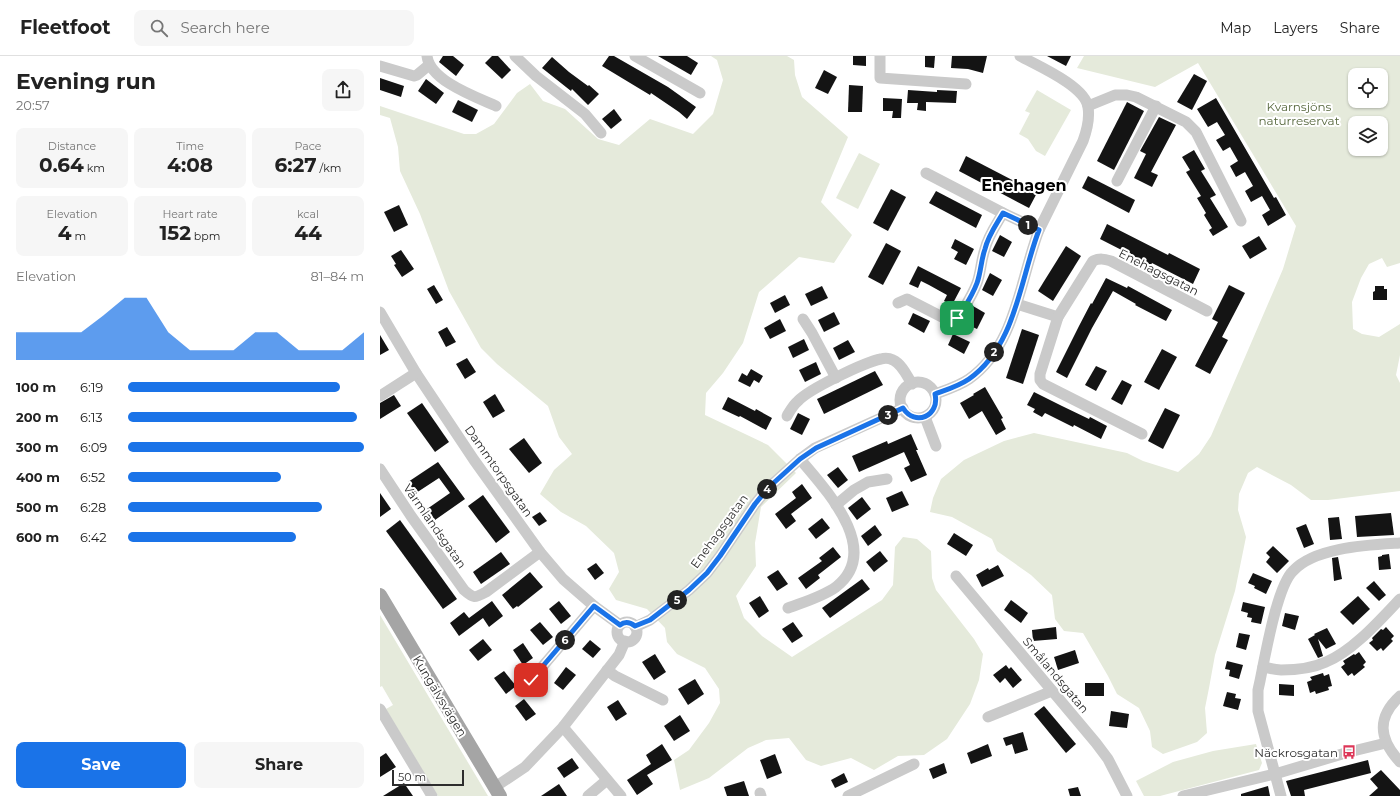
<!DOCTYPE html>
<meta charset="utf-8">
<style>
body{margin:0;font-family:Montserrat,sans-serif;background:#f6f6f6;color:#222;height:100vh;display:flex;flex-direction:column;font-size:15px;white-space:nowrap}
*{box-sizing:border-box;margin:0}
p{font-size:13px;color:#767676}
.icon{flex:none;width:22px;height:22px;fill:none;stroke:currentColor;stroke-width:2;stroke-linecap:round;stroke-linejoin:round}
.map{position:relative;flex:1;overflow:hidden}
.drawer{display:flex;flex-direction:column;background:#fff;width:380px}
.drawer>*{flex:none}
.tools{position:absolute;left:968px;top:12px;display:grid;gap:8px}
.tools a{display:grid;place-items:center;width:40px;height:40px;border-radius:8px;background:#fff;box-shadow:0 1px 3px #0004;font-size:20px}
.scale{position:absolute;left:12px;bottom:10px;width:72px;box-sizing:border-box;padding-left:4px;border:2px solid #2d2d2d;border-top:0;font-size:11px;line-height:14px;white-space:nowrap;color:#2d2d2d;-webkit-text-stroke:3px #fff;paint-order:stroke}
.pin{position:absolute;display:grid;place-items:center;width:34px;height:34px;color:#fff;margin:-17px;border-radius:8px;box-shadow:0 2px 6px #0006}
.km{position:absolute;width:20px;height:20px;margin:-10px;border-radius:50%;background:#222;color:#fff;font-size:11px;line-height:20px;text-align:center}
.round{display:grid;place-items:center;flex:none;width:42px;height:42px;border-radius:8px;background:#f6f6f6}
.head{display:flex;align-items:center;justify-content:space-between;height:68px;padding:0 16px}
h1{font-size:22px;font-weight:700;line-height:30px}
.stats{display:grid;grid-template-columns:repeat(3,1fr);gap:6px;height:68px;padding:4px 16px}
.stats div{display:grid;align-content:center;border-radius:8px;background:#f6f6f6;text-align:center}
.stats b{font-size:20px;font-weight:700}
.stats small{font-size:11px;font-weight:400}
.stats p{font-size:11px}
.chart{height:112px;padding:8px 16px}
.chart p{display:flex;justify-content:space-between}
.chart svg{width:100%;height:72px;margin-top:4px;fill:#1a73e8;opacity:.7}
.cta{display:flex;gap:8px;margin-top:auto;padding:8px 16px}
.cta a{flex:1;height:46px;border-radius:8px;background:#1a73e8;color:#fff;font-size:16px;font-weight:700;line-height:46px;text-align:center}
.cta a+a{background:#f6f6f6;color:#222}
ul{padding:0 16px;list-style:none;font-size:13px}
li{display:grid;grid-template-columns:64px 48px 1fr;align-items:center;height:30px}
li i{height:10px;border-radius:5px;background:#1a73e8}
header{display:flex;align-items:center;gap:24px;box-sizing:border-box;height:56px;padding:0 20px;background:#fff;border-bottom:1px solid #e0e0e0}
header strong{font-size:19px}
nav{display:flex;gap:22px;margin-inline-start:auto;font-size:14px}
.search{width:280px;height:36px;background:#f6f6f6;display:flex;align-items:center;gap:10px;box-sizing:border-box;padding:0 14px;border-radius:8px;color:#767676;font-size:15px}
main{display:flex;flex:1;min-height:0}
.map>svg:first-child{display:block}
.green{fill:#e5eadb;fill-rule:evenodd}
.building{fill:#141414}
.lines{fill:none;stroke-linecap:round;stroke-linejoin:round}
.minor{stroke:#cacaca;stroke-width:11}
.major{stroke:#a5a5a5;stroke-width:14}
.route-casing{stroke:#fff;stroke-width:8}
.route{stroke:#1a73e8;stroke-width:5}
.labels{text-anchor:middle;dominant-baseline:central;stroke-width:4;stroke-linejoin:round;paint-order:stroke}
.park-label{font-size:12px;fill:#56673d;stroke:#fff}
.street-label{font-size:12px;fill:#2d2d2d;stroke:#fff}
.poi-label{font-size:12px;fill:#2d2d2d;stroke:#fff;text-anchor:end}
.district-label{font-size:16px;font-weight:bold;fill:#000;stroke:#fff}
</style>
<header>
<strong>Fleetfoot</strong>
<div class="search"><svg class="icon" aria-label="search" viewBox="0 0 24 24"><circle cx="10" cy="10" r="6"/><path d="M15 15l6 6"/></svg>Search here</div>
<nav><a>Map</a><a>Layers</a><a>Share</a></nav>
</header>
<main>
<section class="drawer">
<div class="head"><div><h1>Evening run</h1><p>20:57</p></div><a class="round"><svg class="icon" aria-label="share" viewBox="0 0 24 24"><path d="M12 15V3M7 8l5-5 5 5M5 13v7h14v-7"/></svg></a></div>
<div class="stats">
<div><p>Distance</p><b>0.64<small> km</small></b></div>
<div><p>Time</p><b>4:08</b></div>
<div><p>Pace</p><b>6:27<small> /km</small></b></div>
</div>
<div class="stats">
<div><p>Elevation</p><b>4<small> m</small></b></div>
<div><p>Heart rate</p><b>152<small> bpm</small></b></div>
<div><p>kcal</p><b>44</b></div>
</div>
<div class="chart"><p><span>Elevation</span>81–84 m</p>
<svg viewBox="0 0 160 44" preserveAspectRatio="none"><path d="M0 44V27L10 27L20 27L30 27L40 17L50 6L60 6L70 27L80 38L90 38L100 38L110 27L120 27L130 38L140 38L150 38L160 27V44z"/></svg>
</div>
<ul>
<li><b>100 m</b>6:19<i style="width:90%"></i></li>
<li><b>200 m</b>6:13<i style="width:97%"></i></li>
<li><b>300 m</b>6:09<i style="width:100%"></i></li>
<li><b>400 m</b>6:52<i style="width:65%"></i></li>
<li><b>500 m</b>6:28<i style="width:82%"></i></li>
<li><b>600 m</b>6:42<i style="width:71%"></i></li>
</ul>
<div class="cta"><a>Save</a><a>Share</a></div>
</section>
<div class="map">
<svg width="1020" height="740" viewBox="0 0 1020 740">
<rect width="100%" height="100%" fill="#fff"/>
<!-- green -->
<g class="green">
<polygon points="331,0 407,0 414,4 415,19 422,41 468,81 441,146 472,179 454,207 419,201 379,236 363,287 343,317 326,337 325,359 388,389 416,417 381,451 375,487 376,510 356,540 364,562 382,580 412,601 502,544 513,529 515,491 523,481 537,483 551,495 552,522 556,534 594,583 603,598 599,624 590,648 567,683 544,699 518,700 494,714 471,702 441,710 426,704 409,682 386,684 368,692 329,722 300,734 294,704 309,694 329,667 340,647 339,633 325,612 297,598 287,586 285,572 267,553 236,544 229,533 239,516 234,497 206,470 181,456 160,438 174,414 192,398 179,381 168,350 117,308 101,292 69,235 40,158 20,115 18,91 10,62 0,59 0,50 84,78 96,78 114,68 137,37 150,28 163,45 185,53 218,83 239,89 270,63 313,78 333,58 343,24 337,4"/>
<path d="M704 0H1020V207L1007 211 1002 202 989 208 981 222 972 246 973 273 982 278 999 281 1020 268V299L1016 319 1020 327V435L948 444H931L911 429 877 411 868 417 859 438 858 454 866 481 855 535 835 599 829 632 825 652 827 677 817 686 783 698 772 691 770 675 759 652 737 638 728 620 703 577 684 575 675 563 672 539 651 519 617 495 612 483 572 461 550 456 553 442 561 423 584 404 624 385 654 377 747 397 763 405 798 416 819 398 831 380 903 213 916 170 818 7 775 31 697 12ZM975 19H1001V45H975ZM975 67H1001V93H975Z"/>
<polygon points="657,34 691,54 665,100 656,95 648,83 639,78 650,57 645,55"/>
<polygon points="479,97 500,108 478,153 456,142"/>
<polygon points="0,559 108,740 58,740 6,653 13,649 2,630 0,631"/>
<polygon points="876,688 882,707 879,714 780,740 764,740 756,725 793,706 833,695"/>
</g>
<!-- building -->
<g class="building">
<polygon points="63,0 73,0 84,9 76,20 59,6"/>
<polygon points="112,0 118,0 131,14 122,23 105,7"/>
<polygon points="229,0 234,0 288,31 316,51 307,63 299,56 271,37 270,39 222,10"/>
<polygon points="278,0 307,0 318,7 311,19"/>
<polygon points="473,0 486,0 486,10 473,9"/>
<polygon points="545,0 555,0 554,12 545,11"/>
<polygon points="572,0 607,0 603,17 588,13 571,12"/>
<polygon points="667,0 691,0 686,10"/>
<polygon points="172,1 189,16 208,30 209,29 219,38 208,49 192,33 191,35 162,12"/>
<polygon points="444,14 457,21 448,38 435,32"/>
<polygon points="814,18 827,25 812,54 797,46"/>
<polygon points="0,22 24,30 21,41 0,34"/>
<polygon points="46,23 64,37 56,48 38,35"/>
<polygon points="469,29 483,30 482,56 468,56"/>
<polygon points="528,34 557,36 557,34 577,35 576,47 546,46 546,55 537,54 538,47 527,47"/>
<polygon points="503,42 522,43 521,62 512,62 513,55 503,55"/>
<polygon points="836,42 894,142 896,141 906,159 888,170 882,159 890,154 882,140 871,146 865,135 873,130 865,116 856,121 850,110 858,105 850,91 843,95 836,84 845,79 837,66 828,71 817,53"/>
<polygon points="78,44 98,54 92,66 72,56"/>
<polygon points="747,46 764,55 734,114 717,105"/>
<polygon points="234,53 242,64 231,73 222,63"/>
<polygon points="779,61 796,69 771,116 778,119 772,131 754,122 766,98 760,95"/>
<polygon points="814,94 825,113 821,115 836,139 830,142 848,171 833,180 829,174 832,172 824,159 826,157 817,142 821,140 806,116 810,114 802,101"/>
<polygon points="586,100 657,137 649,152 579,115"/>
<polygon points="708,120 755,144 749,157 702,132"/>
<polygon points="511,133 526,141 508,175 493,167"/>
<polygon points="556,135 602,159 596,172 549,147"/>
<polygon points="19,149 28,169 14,176 4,156"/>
<polygon points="727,168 788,199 789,197 820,213 813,228 772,207 771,209 720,183"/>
<polygon points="620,179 632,186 624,201 612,195"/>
<polygon points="879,180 887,193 870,203 862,190"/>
<polygon points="575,183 594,193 586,209 574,203 578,196 571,192"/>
<polygon points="506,187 521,195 503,229 488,221"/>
<polygon points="686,190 701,200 673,245 658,235"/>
<polygon points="21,194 34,213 22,221 14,209 16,208 11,200"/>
<polygon points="538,210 581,232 572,249 564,245 567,239 549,229 541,225 538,232 529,228"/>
<polygon points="610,217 622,224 613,240 602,234"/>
<polygon points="726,222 747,232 748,230 792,254 786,265 755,249 756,248 733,235 712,272 687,322 676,316 699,270 711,247 712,248"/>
<polygon points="54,229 63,244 56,248 47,233"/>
<polygon points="849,229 865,237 842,281 848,284 830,318 815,310 838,266 832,263"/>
<polygon points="442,230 448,242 431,250 425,238"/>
<polygon points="995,230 1004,230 1004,233 1007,233 1007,244 993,244 993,236 995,235"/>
<polygon points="405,239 410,249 395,257 390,247"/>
<polygon points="593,250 605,257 597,273 584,267"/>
<polygon points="454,256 460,268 444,276 438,264"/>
<polygon points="533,257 550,265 544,277 528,268"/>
<polygon points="400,263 406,275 390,283 384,272"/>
<polygon points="67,271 76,286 66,291 58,276"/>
<polygon points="642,273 659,279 643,328 626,322"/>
<polygon points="573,278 590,286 584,298 568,289"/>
<polygon points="0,279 9,294 0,299"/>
<polygon points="424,283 429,294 413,302 408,291"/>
<polygon points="468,284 475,296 459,304 453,292"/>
<polygon points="782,293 797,301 779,334 764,326"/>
<polygon points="87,302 96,316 85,323 76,308"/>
<polygon points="436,306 441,318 425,326 419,314"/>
<polygon points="716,310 727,315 716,335 705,329"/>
<polygon points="371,313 383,320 379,327 374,324 370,331 358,325 362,317 367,320"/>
<polygon points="495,315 503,329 444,358 437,343"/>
<polygon points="742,324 752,329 742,349 731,343"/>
<polygon points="605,331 623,362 621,363 626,373 616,379 602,355 589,363 580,347 594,339 593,338"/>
<polygon points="654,336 682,350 709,363 710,361 727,370 721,383 694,369 693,371 665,357 662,361 653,356 655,353 647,349"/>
<polygon points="115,338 125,355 113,362 103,346"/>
<polygon points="14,339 21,350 0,363 0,347"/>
<polygon points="348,341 375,355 376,353 392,362 386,374 360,360 359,361 342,353"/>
<polygon points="42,347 69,386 55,396 27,357"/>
<polygon points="785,352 800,359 783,393 768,385"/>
<polygon points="418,357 430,363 422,379 410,373"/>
<polygon points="531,378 538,394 536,394 547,419 531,426 524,412 530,409 524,396 479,416 472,400 507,385 508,388"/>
<polygon points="144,382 162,407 149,417 129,393"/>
<polygon points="58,406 85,443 55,464 47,453 70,437 59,422 36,437 28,426"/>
<polygon points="458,411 468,424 458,432 447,419"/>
<polygon points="422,428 432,442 411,458 416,465 406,473 395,458 416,442 412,436"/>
<polygon points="522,435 529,449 512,456 506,442"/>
<polygon points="0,437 11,453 0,461"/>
<polygon points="103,439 130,476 116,487 88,450"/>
<polygon points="482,441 491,453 477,464 468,452"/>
<polygon points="160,456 167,465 159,470 152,461"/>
<polygon points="1011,457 1014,479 977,481 975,460"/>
<polygon points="959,461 962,483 950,484 948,462"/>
<polygon points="442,462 450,472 436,483 428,473"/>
<polygon points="20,464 77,543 63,553 6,475"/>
<polygon points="926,468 934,488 924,492 916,472"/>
<polygon points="495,469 502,479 488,490 481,480"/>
<polygon points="574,477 593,489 586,500 567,488"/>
<polygon points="893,490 909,505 897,517 886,506 890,501 886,497"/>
<polygon points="453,491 461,501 438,519 440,522 426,533 418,522 442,505 439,502"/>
<polygon points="500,495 508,505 494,516 486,506"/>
<polygon points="121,496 130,508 101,528 93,516"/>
<polygon points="1009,498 1011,513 999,514 998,501 1002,500 1002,499"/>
<polygon points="958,501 962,523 954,525 952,502"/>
<polygon points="216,507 224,517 215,524 207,513"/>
<polygon points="618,509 624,520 602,531 596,519 608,512 609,514"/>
<polygon points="398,514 408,528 397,535 387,521"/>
<polygon points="150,516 163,531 138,551 137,550 133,553 122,539"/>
<polygon points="873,517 892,525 886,538 874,532 875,530 868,527"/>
<polygon points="482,523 490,533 450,562 442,552"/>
<polygon points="994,525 1006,539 999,545 986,532"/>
<polygon points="380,540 389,555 379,562 369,547"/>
<polygon points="978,540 990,553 973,569 960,556"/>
<polygon points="631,544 648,557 641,567 624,554"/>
<polygon points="112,545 123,560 109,571 103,562 79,580 70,567 84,556 89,562"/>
<polygon points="179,545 191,560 181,568 169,553"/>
<polygon points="863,546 885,551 881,568 871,566 872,562 867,561 868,557 861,555"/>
<polygon points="905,557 919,560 915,574 902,570"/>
<polygon points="160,566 173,581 163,589 150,574"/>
<polygon points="413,566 423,580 412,587 402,573"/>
<polygon points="676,571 677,583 653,585 652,574"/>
<polygon points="1006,571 1014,580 1011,583 1013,585 1003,595 1001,592 997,595 989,587 993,584 992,582 1001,573 1003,574"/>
<polygon points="947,572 956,588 946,593 938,583 943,600 938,602 928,583 935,579 934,578"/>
<polygon points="859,577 870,579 866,594 856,591"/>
<polygon points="103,583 112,594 98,605 89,594"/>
<polygon points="210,584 221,593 213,602 202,593"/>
<polygon points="143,587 153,602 143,609 133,594"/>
<polygon points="695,594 699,607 678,614 674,601"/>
<polygon points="979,596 986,606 983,609 985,611 974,620 972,617 968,620 961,611 965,608 963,605 974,598 975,599"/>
<polygon points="275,598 286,616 274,624 262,606"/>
<polygon points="847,605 863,609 859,623 849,620 850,614 845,613"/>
<polygon points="626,609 629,613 631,611 642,624 633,632 625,622 620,627 613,619"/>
<polygon points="186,611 196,619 183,634 174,627"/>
<polygon points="124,615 136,630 126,638 114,622"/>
<polygon points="943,617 944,620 949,618 952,630 948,631 949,634 936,638 935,635 930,637 927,626 932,624 930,621"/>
<polygon points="315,623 324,638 308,649 298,633"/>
<rect x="705" y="627" width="19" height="13"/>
<polygon points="899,628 914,629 914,640 899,639"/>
<polygon points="847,636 856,638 855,642 861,643 858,654 843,650"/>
<polygon points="144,643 156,658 146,665 135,650"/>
<polygon points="238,644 247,658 236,665 227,651"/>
<polygon points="664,650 696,688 686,697 654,658"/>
<polygon points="731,655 749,658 747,672 729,670"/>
<polygon points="300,659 310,675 294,685 284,670"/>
<polygon points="643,676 648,694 635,698 632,688 626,690 623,682"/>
<polygon points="282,688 292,704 267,719 273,728 257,739 247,724 271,708 266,699"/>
<polygon points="608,688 612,700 591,708 587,697"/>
<polygon points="6,697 16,711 0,721 0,701"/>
<polygon points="395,698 402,717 387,723 380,704"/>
<polygon points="192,702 199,712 184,722 177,712"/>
<polygon points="988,704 991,717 924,734 925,740 911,740 906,725"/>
<polygon points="564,707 567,717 553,723 549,713"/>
<polygon points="1001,714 1020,734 1020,740 989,740 998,732 990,723"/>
<polygon points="464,717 468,726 455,732 451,724"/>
<polygon points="364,725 369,740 347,740 344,731"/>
<polygon points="24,727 33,740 3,740"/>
<polygon points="179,728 187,740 161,740"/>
<polygon points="888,730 890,740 861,740 861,738"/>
<polygon points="698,731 701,740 690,740 688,733"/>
</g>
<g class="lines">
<!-- minor -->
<g class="minor">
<path d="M47 0C50 25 96 41 116 50"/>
<polyline points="135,0 156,20 205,58 221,77"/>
<polyline points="255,0 320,37"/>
<polyline points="500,0 500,22 586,28"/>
<polyline points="0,10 34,20 37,19 49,9"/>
<polyline points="708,50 735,39 747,39 756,41 806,66 816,76 861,165"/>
<polyline points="546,117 623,157 659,174"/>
<polyline points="737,125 776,50"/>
<path d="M518 247 527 243 566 263C572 264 575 264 580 259 586 249 593 238 597 227 601 216 601 204 605 193 608 180 616 169 623 157"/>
<polyline points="637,248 678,261"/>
<polyline points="0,256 36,317 94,404 160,496 183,523 214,550 240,569"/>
<polyline points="423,263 432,277 456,322"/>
<circle cx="538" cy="344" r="18"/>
<path d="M555 338C566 334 579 330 589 323 636 290 640 223 659 174L703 85C707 74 710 63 708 51 705 30 658 10 640 0"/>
<polyline points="0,340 36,317"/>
<path d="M407 360C410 355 413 349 418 345 429 333 485 306 501 303 504 302 509 302 513 304 522 308 527 320 532 328"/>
<polyline points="545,361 556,390"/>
<path d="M762 378 663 328 660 324V318L678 261 713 205C720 202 724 203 731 205L827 255"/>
<path d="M0 413 31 460 84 534C94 543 95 542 106 536L160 496"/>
<polyline points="456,449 474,434 488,426 507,423"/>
<polyline points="576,520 716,687 728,703 747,740"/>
<path d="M408 552C424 546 442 541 456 531 503 494 446 434 420 403"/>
<circle cx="247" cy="576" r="10"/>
<polyline points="255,571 270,564 309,534 327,517 340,500 375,448 388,432 420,403 435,392 523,352"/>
<path d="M883 611C889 612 895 614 901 614 916 614 933 612 946 606 973 595 1000 564 1020 543"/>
<polyline points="227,614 235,620 283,644"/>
<polyline points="151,624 214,550"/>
<path d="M1020 640C996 662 999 683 1020 706"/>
<polyline points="0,653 52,740"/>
<polyline points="608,661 672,635"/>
<polyline points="183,671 241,740"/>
<polyline points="115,731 145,711 183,671 239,599 245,585"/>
<polyline points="380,737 381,740"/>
<polyline points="208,740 227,724"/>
<polyline points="468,740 534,708"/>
<polyline points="803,740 895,718 969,696 1006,687"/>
<path d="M901 740 878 655V634L880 625C885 601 897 530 913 515 935 491 989 489 1020 487"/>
</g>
<!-- major -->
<polyline class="major" points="0,539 120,740"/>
</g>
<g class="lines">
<defs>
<path id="route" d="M151 624 214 550 240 569C245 565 250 566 255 570L270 564 309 534 327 517 340 500 375 448 388 432 420 403 436 392 523 352C535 371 560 360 555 338 566 334 579 330 589 323 636 290 640 223 659 174L623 157C616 169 608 180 605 193 601 204 601 216 597 227 593 238 586 249 580 259L577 262"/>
</defs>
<!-- route casing -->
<use href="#route" class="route-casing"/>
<!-- route -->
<use href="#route" class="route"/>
</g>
<!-- icons -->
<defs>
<symbol id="bus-bare" viewBox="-9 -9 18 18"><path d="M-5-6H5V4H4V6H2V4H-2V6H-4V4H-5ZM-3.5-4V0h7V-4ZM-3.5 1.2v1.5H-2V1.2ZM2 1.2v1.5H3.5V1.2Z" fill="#dd3758" stroke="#fff" stroke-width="2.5" paint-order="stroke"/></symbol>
</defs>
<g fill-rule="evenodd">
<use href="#bus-bare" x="959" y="686" width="20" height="20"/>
</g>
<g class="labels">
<!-- park labels -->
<g class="park-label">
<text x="919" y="50">Kvarnsjöns<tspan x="919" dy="14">naturreservat</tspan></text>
</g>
<!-- street labels -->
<g class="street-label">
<text transform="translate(779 216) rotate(27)">Enehagsgatan</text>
<text transform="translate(119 415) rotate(55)">Dammtorpsgatan</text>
<text transform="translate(55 470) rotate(55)">Värmlandsgatan</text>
<text transform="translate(339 475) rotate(-54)">Enehagsgatan</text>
<text transform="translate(676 619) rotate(50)">Smålandsgatan</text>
<text transform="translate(60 640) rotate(59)">Kungälvsvägen</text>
</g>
<!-- poi labels -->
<g class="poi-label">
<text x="958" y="696">Näckrosgatan</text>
</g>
<!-- district labels -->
<g class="district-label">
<text x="644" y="129">Enehagen</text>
</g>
</g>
</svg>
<div class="tools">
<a><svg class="icon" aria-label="locate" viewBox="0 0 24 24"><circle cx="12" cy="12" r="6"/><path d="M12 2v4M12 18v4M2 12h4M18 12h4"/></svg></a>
<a><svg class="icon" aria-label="layers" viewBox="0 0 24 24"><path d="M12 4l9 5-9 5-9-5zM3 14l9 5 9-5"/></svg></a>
</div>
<div class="scale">50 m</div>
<div class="pin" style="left:577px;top:262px;background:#1e9e55"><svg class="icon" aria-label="arrive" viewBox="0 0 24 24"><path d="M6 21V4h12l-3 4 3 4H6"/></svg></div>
<div class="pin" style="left:151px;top:624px;background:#d93025"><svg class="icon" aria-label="check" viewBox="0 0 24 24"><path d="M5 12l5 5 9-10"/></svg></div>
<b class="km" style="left:648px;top:169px">1</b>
<b class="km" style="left:614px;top:296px">2</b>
<b class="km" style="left:508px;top:359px">3</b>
<b class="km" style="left:387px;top:433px">4</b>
<b class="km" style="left:297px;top:544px">5</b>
<b class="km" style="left:185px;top:584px">6</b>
</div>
</main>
